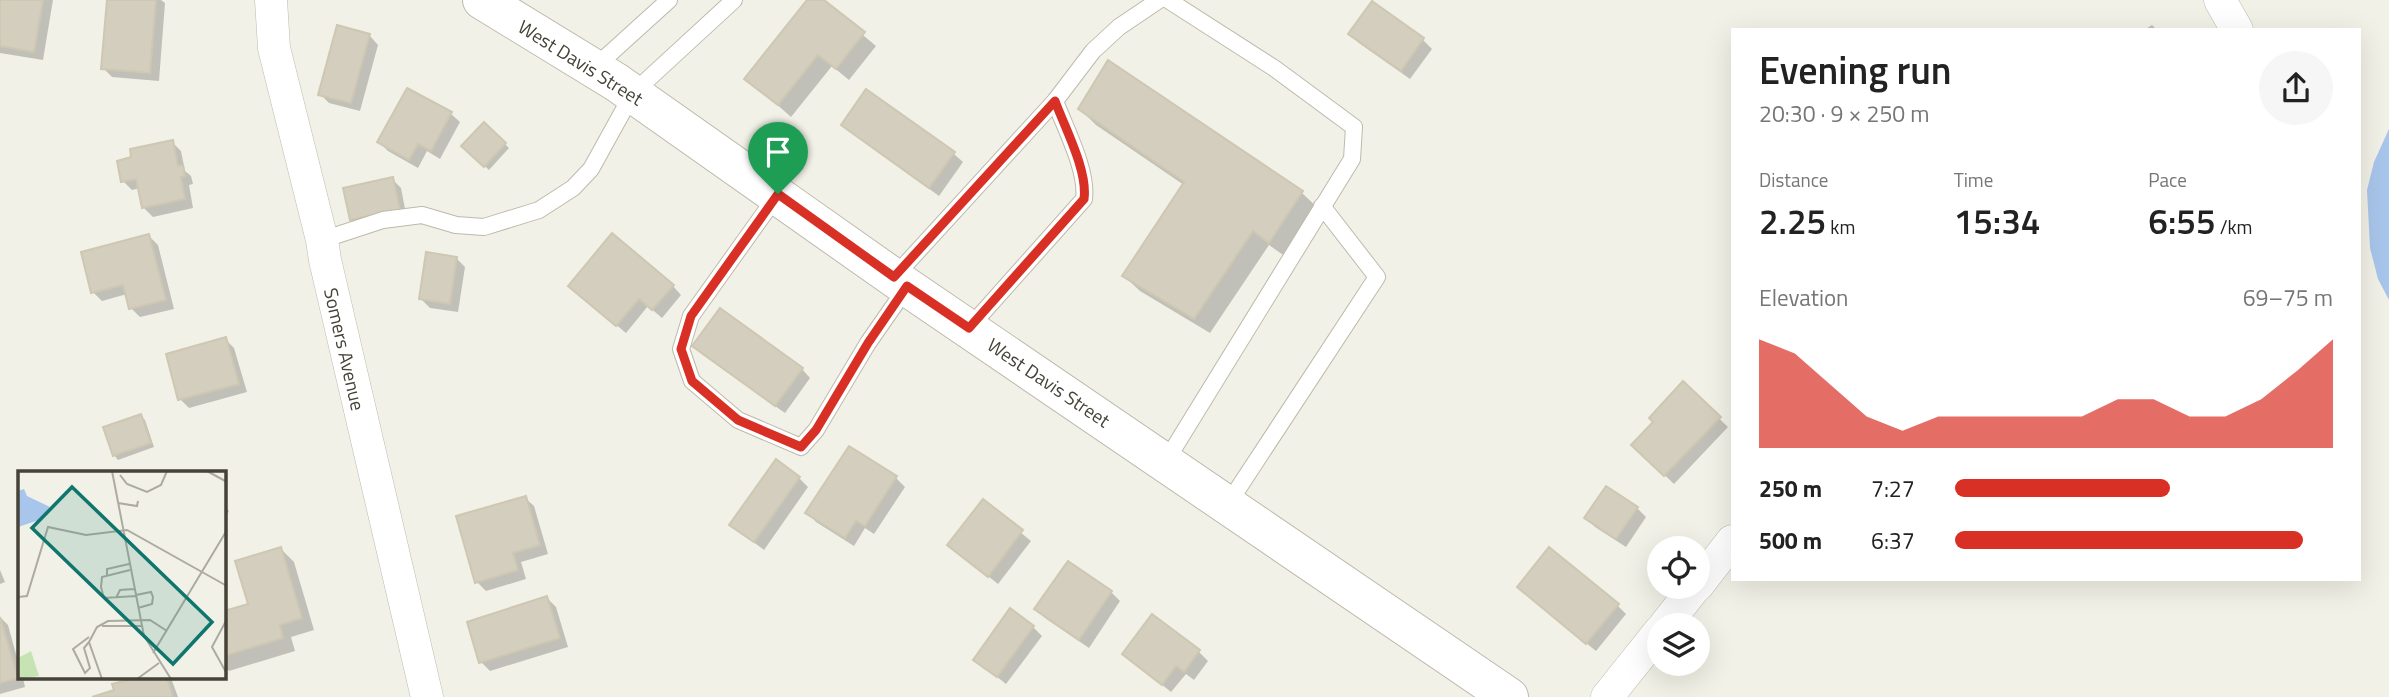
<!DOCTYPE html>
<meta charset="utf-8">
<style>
body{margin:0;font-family:"Titillium Web",sans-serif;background:#f6f6f6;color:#222;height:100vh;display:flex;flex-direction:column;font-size:26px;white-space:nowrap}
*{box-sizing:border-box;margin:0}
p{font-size:23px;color:#767676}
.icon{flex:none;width:38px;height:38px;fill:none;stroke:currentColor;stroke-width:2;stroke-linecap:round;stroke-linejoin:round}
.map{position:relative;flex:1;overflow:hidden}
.panel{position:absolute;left:1731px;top:28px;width:630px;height:553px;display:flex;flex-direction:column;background:#fff;border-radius:0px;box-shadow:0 7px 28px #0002}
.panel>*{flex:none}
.fabs{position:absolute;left:1647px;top:536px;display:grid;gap:14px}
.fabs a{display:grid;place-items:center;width:63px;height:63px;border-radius:50%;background:#fff;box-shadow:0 7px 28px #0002;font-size:35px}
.pin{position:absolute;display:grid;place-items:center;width:60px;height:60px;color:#fff;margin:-72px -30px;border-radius:50% 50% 50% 0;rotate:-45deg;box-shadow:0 0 7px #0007}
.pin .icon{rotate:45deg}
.round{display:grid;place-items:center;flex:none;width:74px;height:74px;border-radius:37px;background:#f6f6f6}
.headline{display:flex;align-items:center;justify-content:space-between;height:119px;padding:0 28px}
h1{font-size:38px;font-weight:600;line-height:52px}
.stats{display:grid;grid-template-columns:repeat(3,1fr);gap:10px;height:119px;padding:7px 28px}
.stats div{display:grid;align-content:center}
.stats b{font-size:35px;font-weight:600}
.stats small{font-size:19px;font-weight:400}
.stats p{font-size:19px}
.chart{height:196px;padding:14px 28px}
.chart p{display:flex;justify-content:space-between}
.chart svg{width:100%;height:126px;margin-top:7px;fill:#d93025;opacity:.7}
ul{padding:0 28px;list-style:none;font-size:23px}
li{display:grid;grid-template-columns:112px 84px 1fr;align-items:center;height:52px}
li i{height:18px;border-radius:9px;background:#d93025}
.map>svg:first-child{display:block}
.water{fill:#a8c5eb}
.shadow{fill:#0003}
.building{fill:#d3cebe;stroke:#cec7b1;stroke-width:2}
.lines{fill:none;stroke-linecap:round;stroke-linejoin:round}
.service-casing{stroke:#bdbaab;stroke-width:18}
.minor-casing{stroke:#bdbaab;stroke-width:33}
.tertiary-casing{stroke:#bdbaab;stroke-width:40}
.service{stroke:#fff;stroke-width:16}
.minor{stroke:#fff;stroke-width:32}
.tertiary{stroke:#fff;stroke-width:38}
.route-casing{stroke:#fff;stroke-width:14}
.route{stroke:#d93025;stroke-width:9}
.labels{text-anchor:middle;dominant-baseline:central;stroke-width:5;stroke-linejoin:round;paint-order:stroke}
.street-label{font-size:19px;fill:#454237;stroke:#fff}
.inset-road{fill:none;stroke:#adaba1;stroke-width:2}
.view{fill:#0f766e;fill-opacity:0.15;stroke:#0f766e;stroke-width:3.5}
.inset-edge{fill:none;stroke:#454237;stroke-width:3.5}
</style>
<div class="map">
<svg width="2389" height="697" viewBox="0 0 2389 697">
<rect width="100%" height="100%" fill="#f2f1e7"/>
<!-- water -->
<polygon class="water" points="2389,129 2389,300 2378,279 2370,248 2367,190 2374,162"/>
<!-- shadow -->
<g class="shadow">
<polygon points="0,0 53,0 43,60 0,53"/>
<polygon points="108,0 161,0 165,3 159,81 112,77 103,68"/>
<polygon points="809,0 821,0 876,46 849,80 832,66 791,117 747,78"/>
<polygon points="1372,4 1423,40 1432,49 1410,79 1359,43 1351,34"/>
<polygon points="2152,25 2157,30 2144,30"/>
<polygon points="370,36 378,45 360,111 329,103 320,94"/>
<polygon points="1108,62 1302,193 1318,208 1286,257 1269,245 1210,333 1140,291 1124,276 1184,185 1096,125 1080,109"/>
<polygon points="866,92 954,154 963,162 939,196 852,133 843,125"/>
<polygon points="451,114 460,122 440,159 427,151 418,168 388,151 379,142"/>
<polygon points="484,124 509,148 489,170 464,146"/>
<polygon points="172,142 181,151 185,171 191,176 193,184 189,185 193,208 153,217 144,208 140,188 132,190 123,181"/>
<polygon points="392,179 401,188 407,219 360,229 351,220"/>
<polygon points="149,236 158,245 174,309 140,317 131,308 127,294 102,301 93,292"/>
<polygon points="456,258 465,267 458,312 430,308 421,299"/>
<polygon points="673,286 681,295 662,318 648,306 626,333 579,294"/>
<polygon points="225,339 234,348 247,392 189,408 180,399"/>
<polygon points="694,346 802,369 810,378 785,413 703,355"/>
<polygon points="1683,384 1728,427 1674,484 1633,445 1655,422"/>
<polygon points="141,416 145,420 154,447 118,460 114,455"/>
<polygon points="849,448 896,478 905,487 874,534 865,528 854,546 816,522 808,513"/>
<polygon points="799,478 808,487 764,550 731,525"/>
<polygon points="525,498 534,506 548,554 521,562 526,579 486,591 477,582"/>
<polygon points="224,501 229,512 224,514"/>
<polygon points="983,502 1031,541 998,584 949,545"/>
<polygon points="1637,508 1646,517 1626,547 1595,527 1587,518"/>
<polygon points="281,549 294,562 314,630 291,637 295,651 229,671 224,666 224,613 250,605"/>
<polygon points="0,570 5,582 0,584"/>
<polygon points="1111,592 1120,601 1089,648 1045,618 1036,609"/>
<polygon points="1528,596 1617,605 1626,614 1596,651"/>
<polygon points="547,598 556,607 568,647 490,671 481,662"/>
<polygon points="0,617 8,625 19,665 19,678 23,678 25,687 0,694"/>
<polygon points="1033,627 1042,636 1006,684 976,660"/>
<polygon points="1199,652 1208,661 1194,680 1186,674 1171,692 1124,654"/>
<polygon points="141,678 171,678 178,697 97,697 116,691 115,685"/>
</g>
<!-- building -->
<g class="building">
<polygon points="0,0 43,0 34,52 0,46"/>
<polygon points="107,0 156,0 150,73 101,69"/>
<polygon points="807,0 824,0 865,32 836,69 818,55 778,105 744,79"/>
<polygon points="1372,1 1424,38 1401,71 1348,34"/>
<polygon points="337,25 370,34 351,103 318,95"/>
<polygon points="1108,60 1303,191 1269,243 1253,231 1194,319 1122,276 1184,182 1078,109"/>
<polygon points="407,88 452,112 431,151 418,144 409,160 377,142"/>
<polygon points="866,89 955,152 929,188 841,125"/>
<polygon points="484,122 506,143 484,167 461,146"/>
<polygon points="173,140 178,166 183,165 185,176 181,177 185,199 142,208 136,179 121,182 117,161 131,157 130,149"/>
<polygon points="393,177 400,210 350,220 343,188"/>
<polygon points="612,233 674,285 652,310 639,299 616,326 568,286"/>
<polygon points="149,234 166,300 129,309 123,285 91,293 81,252"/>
<polygon points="426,252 457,257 450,304 419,299"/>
<polygon points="720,308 803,368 775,406 692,346"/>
<polygon points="226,337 239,384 178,400 166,354"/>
<polygon points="1683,381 1721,417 1664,476 1631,445 1653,422 1649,418"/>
<polygon points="141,414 151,443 113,456 103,427"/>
<polygon points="849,446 897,476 865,526 856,521 845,538 805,513"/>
<polygon points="776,459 800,477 754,542 729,525"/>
<polygon points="1606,486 1638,507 1616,539 1584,518"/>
<polygon points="526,496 540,545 513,553 518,570 475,583 456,516"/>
<polygon points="983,499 1023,530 988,577 947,545"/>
<polygon points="281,547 302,618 280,625 283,638 224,656 224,611 248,604 235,561"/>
<polygon points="1549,547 1619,604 1586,644 1517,587"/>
<polygon points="1068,561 1112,591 1079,640 1034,609"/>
<polygon points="547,596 560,638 479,663 467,622"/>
<polygon points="1010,608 1034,626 997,677 973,660"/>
<polygon points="1152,614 1200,650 1184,672 1176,666 1162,685 1122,654"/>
<polygon points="0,617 18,678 0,683"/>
<polygon points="135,678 167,678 173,697 92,697 114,690 112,684"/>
</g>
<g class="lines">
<defs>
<g id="service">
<polyline points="594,68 669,0"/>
<polyline points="778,194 691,316 681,349 692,381 738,420 801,447 816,430 868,343 907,287"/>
<polyline points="322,240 383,220 422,215 456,225 484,227 539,210 573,188 591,169 633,93 734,0"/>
<polyline points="894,277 1055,101 1093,51 1119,27 1159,0"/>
<path d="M969 328 1084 199C1088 171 1065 128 1055 101"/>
<polyline points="1166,461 1352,159 1354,127 1274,68 1168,0"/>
<polyline points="1228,504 1377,277 1322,206"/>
</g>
<g id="minor">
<polyline points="271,0 274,48 322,240 325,260 427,697"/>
<polyline points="2220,0 2237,30"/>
<polyline points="1698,585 1732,541"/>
<polyline points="1665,625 1696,586"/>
<polyline points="1607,697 1659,632"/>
</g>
<polyline id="tertiary" points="482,0 616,82 907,287 1509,697"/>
</defs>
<!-- service casing -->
<use href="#service" class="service-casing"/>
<!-- minor casing -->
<use href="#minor" class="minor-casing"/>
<!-- tertiary casing -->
<use href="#tertiary" class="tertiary-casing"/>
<!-- service -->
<use href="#service" class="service"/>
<!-- minor -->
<use href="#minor" class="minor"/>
<!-- tertiary -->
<use href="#tertiary" class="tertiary"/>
</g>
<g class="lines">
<defs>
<path id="route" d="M1055 101C1065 128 1088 171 1084 199L969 328 907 286 868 343 816 430 801 447 738 420 692 381 681 349 691 316 778 194 894 277Z"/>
</defs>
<!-- route casing -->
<use href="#route" class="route-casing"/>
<!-- route -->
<use href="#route" class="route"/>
</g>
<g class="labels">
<!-- street labels -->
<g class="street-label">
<text transform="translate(581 62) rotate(32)">West Davis Street</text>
<text transform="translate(345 349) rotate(77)">Somers Avenue</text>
<text transform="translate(1049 382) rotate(34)">West Davis Street</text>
</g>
</g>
<!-- overview -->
<g transform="translate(18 471)">
<rect width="208" height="208" fill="#f2f1e7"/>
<path d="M13 180 21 205 0 208V187Z" fill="#c6e4b3"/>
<path d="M6 18 9 25 32 36 24 48 0 56V20Z" fill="#a8c5eb"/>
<path class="inset-road" d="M94 0 126 165 153 208M189 0 209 11M102 4 109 13 129 21 143 14 149 0M100 32 119 35 120 30M112 99 84 106 83 116 86 127 118 125M89 105V98L111 93M118 124 133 121 135 126 134 133 120 137M0 126 9 125 30 56 68 64 109 59 209 115M98 127 102 119 116 118M209 148 194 176 209 203M84 155H124M71 171 66 177 72 197 67 202 55 178 71 166M135 182 209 59M84 208 71 171 79 156 90 150 132 149 149 160M119 208 141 192"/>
<path class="view" d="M54 16 194 151 155 193 14 57Z"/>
<rect width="208" height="208" class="inset-edge"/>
</g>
</svg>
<div class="fabs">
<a><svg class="icon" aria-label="locate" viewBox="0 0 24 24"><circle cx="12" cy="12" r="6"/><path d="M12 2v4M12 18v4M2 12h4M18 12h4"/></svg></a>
<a><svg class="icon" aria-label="layers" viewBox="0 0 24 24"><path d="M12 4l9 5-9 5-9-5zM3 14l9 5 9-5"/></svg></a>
</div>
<div class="pin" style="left:778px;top:194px;background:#1e9e55"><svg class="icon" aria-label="arrive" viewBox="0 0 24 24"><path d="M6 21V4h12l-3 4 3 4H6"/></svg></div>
<section class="panel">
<div class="headline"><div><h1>Evening run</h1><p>20:30 · 9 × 250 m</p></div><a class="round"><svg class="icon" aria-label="share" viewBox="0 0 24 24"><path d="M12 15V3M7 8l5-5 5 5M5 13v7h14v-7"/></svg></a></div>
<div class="stats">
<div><p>Distance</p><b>2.25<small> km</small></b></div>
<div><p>Time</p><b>15:34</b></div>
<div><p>Pace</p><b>6:55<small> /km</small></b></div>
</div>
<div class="chart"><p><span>Elevation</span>69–75 m</p>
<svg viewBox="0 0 160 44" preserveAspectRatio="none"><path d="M0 44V6L10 11L20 22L30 33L40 38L50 33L60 33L70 33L80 33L90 33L100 27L110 27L120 33L130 33L140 27L150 17L160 6V44z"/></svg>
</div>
<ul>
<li><b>250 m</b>7:27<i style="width:57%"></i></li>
<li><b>500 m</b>6:37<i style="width:92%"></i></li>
</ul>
</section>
</div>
